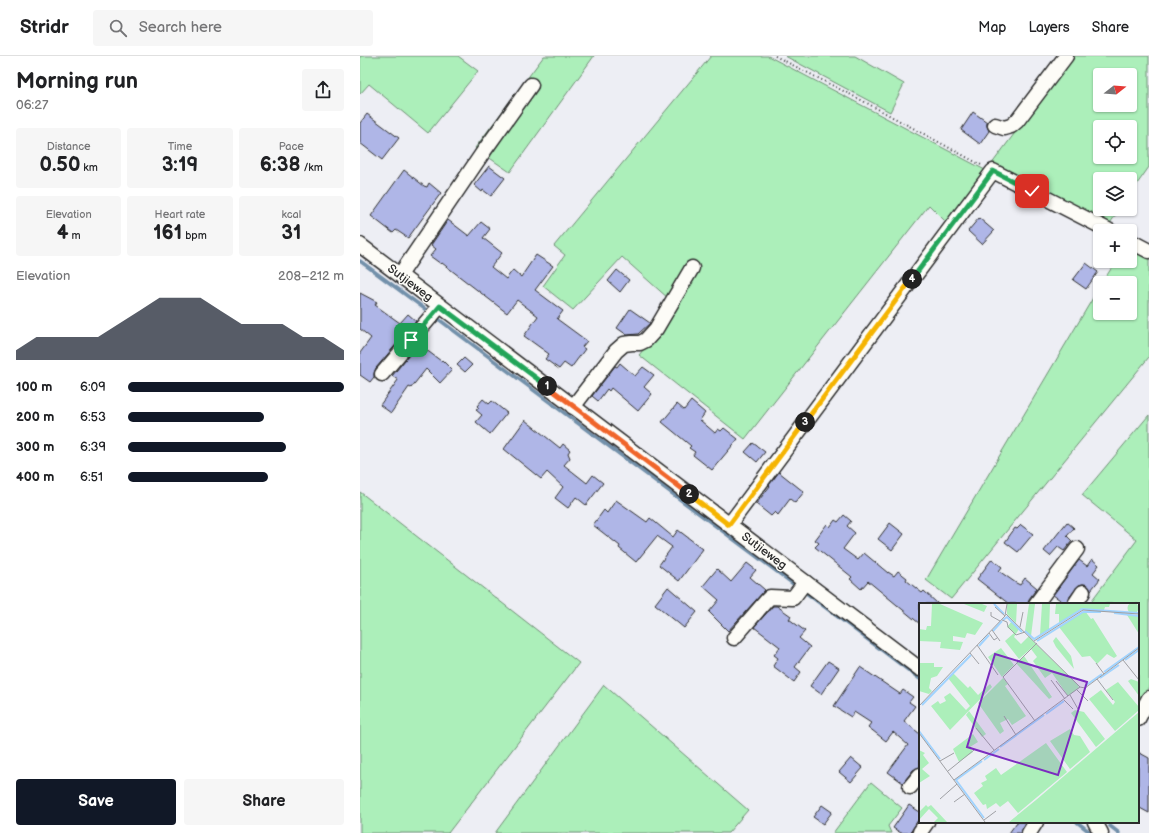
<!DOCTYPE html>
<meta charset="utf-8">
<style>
body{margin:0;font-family:"Balsamiq Sans",sans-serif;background:#f6f6f6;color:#202124;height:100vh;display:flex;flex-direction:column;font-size:15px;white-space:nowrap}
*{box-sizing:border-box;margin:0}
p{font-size:13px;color:#757577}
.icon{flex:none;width:22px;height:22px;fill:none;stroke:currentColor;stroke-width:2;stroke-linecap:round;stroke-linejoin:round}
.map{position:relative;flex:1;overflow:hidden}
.sheet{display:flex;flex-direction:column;background:#fff;width:360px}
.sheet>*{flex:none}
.needle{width:26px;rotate:73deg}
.tools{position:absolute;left:733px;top:12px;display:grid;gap:8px}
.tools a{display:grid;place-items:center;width:44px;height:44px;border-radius:4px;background:#fff;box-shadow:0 1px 3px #0004;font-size:20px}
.pin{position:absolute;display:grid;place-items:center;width:34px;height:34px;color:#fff;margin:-17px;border-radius:8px;box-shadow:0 2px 6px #0006}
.km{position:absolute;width:20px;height:20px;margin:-10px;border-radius:50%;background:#222;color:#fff;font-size:11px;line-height:20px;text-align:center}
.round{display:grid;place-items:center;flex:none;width:42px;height:42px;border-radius:4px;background:#f6f6f6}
.overview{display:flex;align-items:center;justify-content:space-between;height:68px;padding:0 16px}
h1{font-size:22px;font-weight:800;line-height:30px}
.stats{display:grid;grid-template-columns:repeat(3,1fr);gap:6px;height:68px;padding:4px 16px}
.stats div{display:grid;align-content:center;border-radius:4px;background:#f6f6f6;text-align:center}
.stats b{font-size:20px;font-weight:800}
.stats small{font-size:11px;font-weight:400}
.stats p{font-size:11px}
.chart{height:112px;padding:8px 16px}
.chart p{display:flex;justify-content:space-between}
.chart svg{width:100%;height:72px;margin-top:4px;fill:#111827;opacity:.7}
.action{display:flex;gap:8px;margin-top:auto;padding:8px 16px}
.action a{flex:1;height:46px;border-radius:4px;background:#111827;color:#fff;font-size:16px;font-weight:800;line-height:46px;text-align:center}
.action a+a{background:#f6f6f6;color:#202124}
ul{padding:0 16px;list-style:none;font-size:13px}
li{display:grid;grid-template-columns:64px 48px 1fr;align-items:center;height:30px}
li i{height:10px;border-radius:5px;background:#111827}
header{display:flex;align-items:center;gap:24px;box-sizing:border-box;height:56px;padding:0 20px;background:#fff;border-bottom:1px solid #e0e0e0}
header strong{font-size:19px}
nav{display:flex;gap:22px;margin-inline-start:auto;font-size:14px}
.search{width:280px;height:36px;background:#f6f6f6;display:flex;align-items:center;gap:10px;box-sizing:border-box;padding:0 14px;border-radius:4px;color:#757577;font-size:15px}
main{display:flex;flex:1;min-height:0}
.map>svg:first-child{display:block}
.green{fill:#acefba;stroke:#6c8d72;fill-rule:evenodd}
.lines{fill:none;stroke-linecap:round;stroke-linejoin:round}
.stream{stroke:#7290aa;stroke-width:3.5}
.building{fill:#afb6e7;stroke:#2b2b2b}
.minor-casing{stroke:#2b2b2b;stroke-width:17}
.path{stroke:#2b2b2b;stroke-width:2;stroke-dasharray:1 3;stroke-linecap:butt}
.minor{stroke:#fdfcf7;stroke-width:14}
.split-1-casing{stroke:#fff;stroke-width:8}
.split-2-casing{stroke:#fff;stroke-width:8}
.split-3-casing{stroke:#fff;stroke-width:8}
.split-4-casing{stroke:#fff;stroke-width:8}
.split-5-casing{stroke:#fff;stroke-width:8}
.split-1{stroke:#22a559;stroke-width:5}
.split-2{stroke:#f0652b;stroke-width:5}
.split-3{stroke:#f5b400;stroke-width:5}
.split-4{stroke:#f5b400;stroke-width:5}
.split-5{stroke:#22a559;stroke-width:5}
.labels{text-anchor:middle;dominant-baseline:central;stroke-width:3;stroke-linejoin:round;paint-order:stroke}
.street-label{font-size:12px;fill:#2b2b2b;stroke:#fdfcf7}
.inset-river{fill:none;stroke:#a1d3fe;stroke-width:2}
.inset-road{fill:none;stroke:#9fa0a4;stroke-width:1}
.view{fill:#7b2cbf;fill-opacity:0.15;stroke:#7b2cbf;stroke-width:2}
.inset-edge{fill:none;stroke:#2b2b2b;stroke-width:2}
</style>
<header>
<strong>Stridr</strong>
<div class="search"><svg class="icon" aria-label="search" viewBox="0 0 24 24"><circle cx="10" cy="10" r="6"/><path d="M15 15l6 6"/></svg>Search here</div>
<nav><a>Map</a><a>Layers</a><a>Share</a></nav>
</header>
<main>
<section class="sheet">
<div class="overview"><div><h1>Morning run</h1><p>06:27</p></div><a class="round"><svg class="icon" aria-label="share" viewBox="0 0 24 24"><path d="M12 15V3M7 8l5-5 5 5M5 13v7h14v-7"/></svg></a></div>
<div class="stats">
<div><p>Distance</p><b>0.50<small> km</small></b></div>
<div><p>Time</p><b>3:19</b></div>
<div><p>Pace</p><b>6:38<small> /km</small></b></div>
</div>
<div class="stats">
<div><p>Elevation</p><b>4<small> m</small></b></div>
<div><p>Heart rate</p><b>161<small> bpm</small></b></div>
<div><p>kcal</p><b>31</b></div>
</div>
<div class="chart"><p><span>Elevation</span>208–212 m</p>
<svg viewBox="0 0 160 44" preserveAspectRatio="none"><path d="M0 44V38L10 30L20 30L30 30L40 30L50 22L60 14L70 6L80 6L90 6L100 14L110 22L120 22L130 22L140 30L150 30L160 38V44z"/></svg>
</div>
<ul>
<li><b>100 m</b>6:09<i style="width:100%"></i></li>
<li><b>200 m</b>6:53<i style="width:63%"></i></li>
<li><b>300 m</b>6:39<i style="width:73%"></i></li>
<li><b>400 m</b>6:51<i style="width:65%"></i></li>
</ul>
<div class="action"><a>Save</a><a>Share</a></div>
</section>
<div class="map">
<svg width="789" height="777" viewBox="0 0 789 777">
<rect width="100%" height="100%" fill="#edeef4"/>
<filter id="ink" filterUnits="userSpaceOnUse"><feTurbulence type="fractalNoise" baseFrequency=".025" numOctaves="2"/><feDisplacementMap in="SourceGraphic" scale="8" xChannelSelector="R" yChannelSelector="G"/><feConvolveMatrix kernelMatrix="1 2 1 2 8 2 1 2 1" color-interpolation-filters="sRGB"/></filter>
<g filter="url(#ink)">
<!-- green -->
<g class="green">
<polygon points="0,0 98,0 118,15 68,77 9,28 0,38"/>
<polygon points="184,0 234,0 150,116 115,92"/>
<polygon points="351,0 408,0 625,114 618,134 588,168 569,149 385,383 279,299 318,251 262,201 213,254 183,230 205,199 194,190"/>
<polygon points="425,0 495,0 544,28 530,56"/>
<path d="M712 0H789V111L770 138V123H740V153H760L748 170 631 109ZM740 19H770V49H740ZM740 71H770V101H740Z"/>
<polygon points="770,188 789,199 789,301 591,543 566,524 740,230 740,257 770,257 770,227 742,227 756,205 770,205"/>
<polygon points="789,359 789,630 778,652 778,548 729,548 777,484 722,439"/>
<polygon points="0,436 219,607 88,777 0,777"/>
<polygon points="244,629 388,754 368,777 135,777"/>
<polygon points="511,726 542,752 528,770 531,777 473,777"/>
</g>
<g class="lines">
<!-- stream -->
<g class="stream">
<polyline points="0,205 69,256"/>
<polyline points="77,262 436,530"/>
<polyline points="445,536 560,623"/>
<polyline points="717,766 731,777"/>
<polyline points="750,770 759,777"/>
</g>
</g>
<!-- building -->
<g class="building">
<polygon points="613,56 627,66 627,70 629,75 620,88 601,74"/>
<polygon points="7,58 39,82 22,104 0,87 0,67"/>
<polygon points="129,110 145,122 131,140 123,134 122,136 114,129"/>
<polygon points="44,114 64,130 67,131 69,127 81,137 48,182 36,174 33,177 11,160"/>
<polygon points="619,162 634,175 622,188 608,175"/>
<polygon points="88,164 109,180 121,166 130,173 123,182 142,197 131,211 146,223 153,214 161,221 176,199 193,210 175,234 203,255 197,263 227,285 222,291 225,293 211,312 204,307 199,313 185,303 189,298 164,280 178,260 157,244 147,257 82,207 81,208 70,200 76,193 71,189"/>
<polygon points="726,207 738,216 726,233 713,224"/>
<polygon points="257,214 269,224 260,236 248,225"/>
<polygon points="0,237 17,246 15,249 40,267 48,258 56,265 16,312 14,317 14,321 10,326 0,319 0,297 11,282 0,273"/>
<polygon points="270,253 290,267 278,278 267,279 257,272"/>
<polygon points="54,293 61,298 65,293 81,305 82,304 92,314 80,327 66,313 51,332 49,331 31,357 20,349 38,324 32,320"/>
<polygon points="104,302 112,309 105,316 97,309"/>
<polygon points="260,307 275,320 283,311 294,319 284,331 292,338 278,355 251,332 249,335 247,333 238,345 232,340 255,310 257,311"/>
<polygon points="123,343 129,348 132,345 147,357 130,378 116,366 122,359 116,354 119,352 117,350"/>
<polygon points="331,345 345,357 340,364 355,377 358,373 361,375 364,372 378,383 352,414 333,399 335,396 329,392 331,390 302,366 317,348 324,354"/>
<polygon points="165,364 200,392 203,388 210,394 208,397 210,402 204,409 227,427 233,419 243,427 226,449 216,441 208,452 195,442 203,431 187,416 181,423 144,393"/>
<polygon points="393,387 405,396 397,406 385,396"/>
<polygon points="419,416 444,436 435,447 430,443 418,459 415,456 411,460 396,448 410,430 409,429"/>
<polygon points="256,444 287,466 290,462 313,481 318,474 343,493 319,525 299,509 312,491 297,480 276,506 259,492 260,490 233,469 244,454 247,457"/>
<polygon points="484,459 491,465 487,470 495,477 483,493 498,504 504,497 528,517 528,516 534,520 538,515 547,522 546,524 562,537 564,535 578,548 560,548 560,568 508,525 501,533 490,523 492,521 455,491 459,487 455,484 467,468 470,471 475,464 478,466"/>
<polygon points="707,466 714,472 707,480 712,485 704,495 698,491 690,500 684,495"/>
<polygon points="530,467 544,478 532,494 518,483"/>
<polygon points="661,469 673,478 658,496 645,486 655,472 657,473"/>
<polygon points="632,503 642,511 639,515 656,527 660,529 665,522 677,532 669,543 668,548 649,548 617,523"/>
<polygon points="732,503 739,509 733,517 740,523 731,534 727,529 723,528 719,529 708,543 706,548 693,539 719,504 727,510"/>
<polygon points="387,507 396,514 390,521 405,534 368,575 349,556 359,544 343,530 357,513 371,526"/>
<polygon points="308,531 337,556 324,572 295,548"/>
<polygon points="413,550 417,550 431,560 429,563 445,575 439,582 450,591 435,611 441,616 434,626 413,610 418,602 414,599 420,591 394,571"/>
<polygon points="468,605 479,612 461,638 450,630"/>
<polygon points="500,611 540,638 543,634 553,641 549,646 555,650 544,665 560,678 560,711 553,714 543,727 528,716 548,689 533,676 526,685 508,671 511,667 494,656 491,661 474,650"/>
<polygon points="778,696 789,702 789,757 778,751"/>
<polygon points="491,702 503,712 491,726 479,716"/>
<polygon points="462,749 472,756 463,768 453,761"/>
<polygon points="549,749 560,756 560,761 550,777 541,777 533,772"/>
<polygon points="657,766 666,766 661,777 649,777"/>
</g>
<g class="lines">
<defs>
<g id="minor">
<polyline points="635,69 644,72 651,70 657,65 706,0"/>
<polyline points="770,185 789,195"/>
<polyline points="0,189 560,613"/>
<polyline points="40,219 124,95 171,29"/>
<polyline points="22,318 80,250"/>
<polyline points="213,351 256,295 264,288 272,287 280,287 286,284 296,273 332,212"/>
<polyline points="369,469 633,115 750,175"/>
<polyline points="676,548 717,493"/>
<polyline points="715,548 723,536"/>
<polyline points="374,582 406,545 410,541 433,542 445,526"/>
<polyline points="778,663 789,642"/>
<polyline points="550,731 560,719"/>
<polyline points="735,766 741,777"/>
<polyline points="560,776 567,766"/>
<polyline points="669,777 676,766"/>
</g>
</defs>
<!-- minor casing -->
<use href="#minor" class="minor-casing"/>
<!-- path -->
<polyline class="path" points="415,0 503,45 621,109"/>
<!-- minor -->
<use href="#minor" class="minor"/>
</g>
</g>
<g class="lines" filter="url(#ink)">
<defs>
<polyline id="split-1" points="51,284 80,250 187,330"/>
<polyline id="split-2" points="187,330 329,438"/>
<polyline id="split-3" points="329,438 369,469 445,366"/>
<polyline id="split-4" points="445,366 552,223"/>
<polyline id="split-5" points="552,223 633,115 672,135"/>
</defs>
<!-- split-1 casing -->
<use href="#split-1" class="split-1-casing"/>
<!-- split-2 casing -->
<use href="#split-2" class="split-2-casing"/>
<!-- split-3 casing -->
<use href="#split-3" class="split-3-casing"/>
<!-- split-4 casing -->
<use href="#split-4" class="split-4-casing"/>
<!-- split-5 casing -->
<use href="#split-5" class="split-5-casing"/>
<!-- split-1 -->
<use href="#split-1" class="split-1"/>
<!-- split-2 -->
<use href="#split-2" class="split-2"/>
<!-- split-3 -->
<use href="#split-3" class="split-3"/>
<!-- split-4 -->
<use href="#split-4" class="split-4"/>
<!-- split-5 -->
<use href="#split-5" class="split-5"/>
</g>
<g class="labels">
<!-- street labels -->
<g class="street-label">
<text transform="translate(50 227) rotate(37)">Sutjieweg</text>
<text transform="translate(404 495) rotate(37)">Sutjieweg</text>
</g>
</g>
<!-- overview -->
<g transform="translate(559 547)">
<rect width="220" height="220" fill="#edeef4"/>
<path d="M208.5 5a5.5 5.5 0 1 1 11 0a5.5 5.5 0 1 1-11 0ZM13 1H21L64 20 56 32 48 30 46 35 34 33V38L44 39 41 47 21 45 22 39 0 38V26L7 27 8 23H12ZM45 1H63L68 3 65 9ZM88 1H98L97 20 88 11ZM110 1H116L112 33 106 28ZM123 1H131L130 27 121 32ZM137 1H191L190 4H186L185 7 163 6 140 20V11H136ZM166 8 172 16 174 15 198 53 195 55 188 51 178 61 171 53 163 54 140 24ZM208 12 220 13V31ZM93 18 100 26 95 34 102 41 110 33 117 41 100 56 86 38 95 30 88 24ZM137 34 152 53 155 66 137 44 134 38ZM117 41 159 82 160 85 149 93 133 70 126 75 114 58 118 54 112 46ZM82 45 95 62 83 74 69 54ZM105 53 133 94 130 96 97 60ZM0 60H15V64H24L18 73 12 75 10 85 13 88 10 91 0 88ZM34 70 49 85 51 83 59 92 71 81 73 84 31 127 12 103 19 98 21 101 27 98 25 94 31 90 47 107 51 103 29 75ZM84 75 89 81 86 83 107 113 93 122 89 116 81 120 85 128 81 131 59 100ZM212 76 220 79V93L209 78ZM199 79 220 104V107L196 128 170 96 182 87 194 102 196 99 187 87ZM156 107 165 109 186 136 177 144 152 110ZM50 108 67 131 63 134 47 112ZM220 109V219H90L117 197ZM151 126 155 132 161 133 171 149 151 166 131 138ZM54 131 59 139 51 144 54 149 40 159 34 146ZM127 140 148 169 99 210 89 198 81 204 77 200 68 206 67 201 64 202 55 190 64 183 62 180 68 177 66 173 77 165 82 172ZM0 147 6 150 4 152 10 160 3 166 11 173 0 180ZM7 202 9 204 12 202 28 219H15L19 215 10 206 0 217V209Z" fill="#acefba"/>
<path class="inset-river" d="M75 1 85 11M195 10 220 13M84 17 88 14 103 29M74 28 83 18M106 28 115 36 163 6 220 10M118 38 164 9H182M60 43 70 32M206 57 220 47M185 69 220 44M181 75 200 62M166 83 183 71M3 102 52 52M127 111 145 98M0 128 21 156M81 144 125 112M65 157 80 146M63 158 37 177 65 215"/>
<path class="inset-road" d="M76 4 86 13M72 9V13L81 18M87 11 161 84M83 17 88 19 89 24 97 32 106 29M101 24 104 9M73 27 81 38M70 30 75 37 78 35M115 38 164 7 220 11M58 42 79 72M51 50 60 61M204 57 220 77M177 60 185 71M178 76 194 97M132 77 146 96M137 78 149 93M161 84 166 85 220 45M158 87 169 98M151 92 159 106M145 97 154 106M0 103 86 13 88 1M85 113 97 132M116 118 84 74 118 40M57 125 75 147M0 130 66 219M21 158 35 150M29 168 55 147M35 177 161 84M21 196 38 181M35 199 46 191M65 217 77 208"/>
<path class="view" d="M76 51 168 79 139 172 48 144Z"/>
<rect width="220" height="220" class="inset-edge"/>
</g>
</svg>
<div class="tools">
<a><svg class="needle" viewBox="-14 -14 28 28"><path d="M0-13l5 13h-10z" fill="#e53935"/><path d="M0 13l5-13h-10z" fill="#757577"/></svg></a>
<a><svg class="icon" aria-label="locate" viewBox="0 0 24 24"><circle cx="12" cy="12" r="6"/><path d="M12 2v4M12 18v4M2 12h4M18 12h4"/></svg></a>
<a><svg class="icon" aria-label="layers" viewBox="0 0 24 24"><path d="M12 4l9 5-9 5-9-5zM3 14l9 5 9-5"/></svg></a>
<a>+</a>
<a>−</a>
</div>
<div class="pin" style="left:51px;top:284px;background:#1e9e55"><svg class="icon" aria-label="arrive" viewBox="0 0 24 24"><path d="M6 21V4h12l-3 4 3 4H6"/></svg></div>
<div class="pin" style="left:672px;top:135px;background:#d93025"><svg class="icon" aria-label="check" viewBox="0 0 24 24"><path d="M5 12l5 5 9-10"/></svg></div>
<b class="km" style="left:187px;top:330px">1</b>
<b class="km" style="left:329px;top:438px">2</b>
<b class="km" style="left:445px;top:366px">3</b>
<b class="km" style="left:552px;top:223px">4</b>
</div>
</main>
